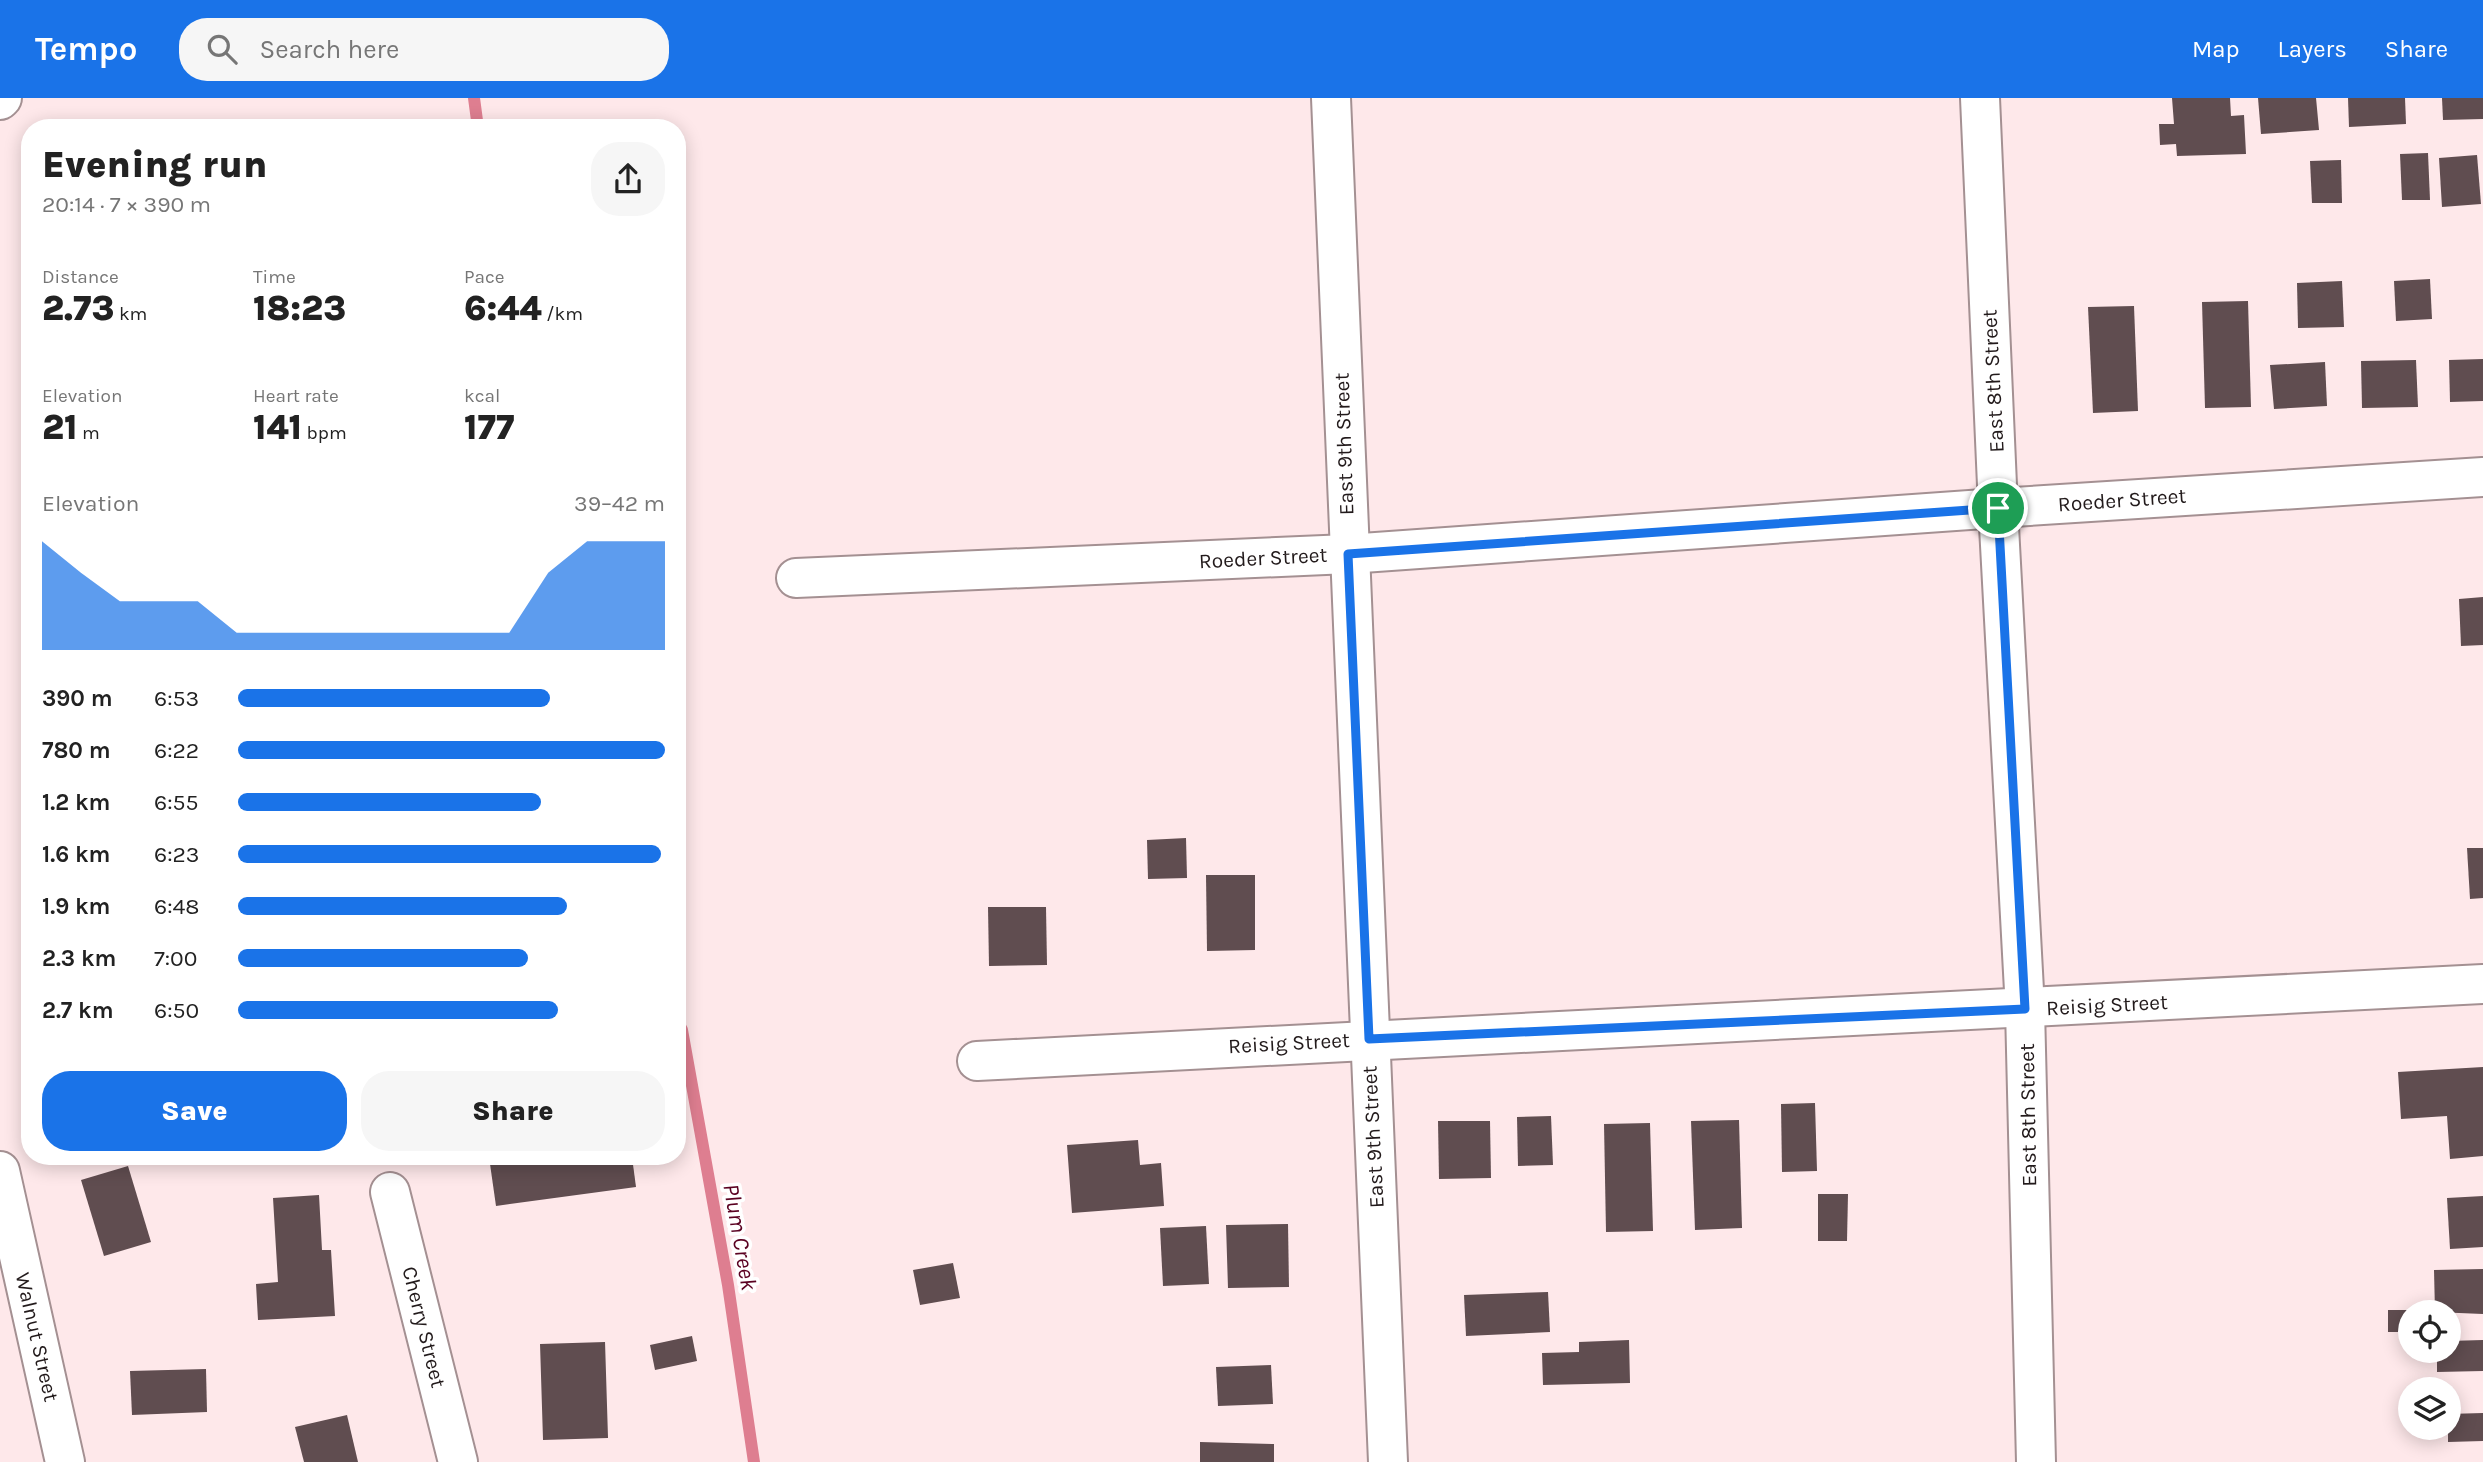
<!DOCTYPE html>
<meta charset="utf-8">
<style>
body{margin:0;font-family:Karla,sans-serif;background:#f6f6f6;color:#222;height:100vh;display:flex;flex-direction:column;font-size:26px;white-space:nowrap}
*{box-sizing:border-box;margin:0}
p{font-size:23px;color:#767676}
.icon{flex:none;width:38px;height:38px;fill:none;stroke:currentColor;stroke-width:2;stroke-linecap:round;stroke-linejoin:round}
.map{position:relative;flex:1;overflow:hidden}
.side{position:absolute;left:21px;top:21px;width:665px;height:1046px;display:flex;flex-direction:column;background:#fff;border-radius:28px;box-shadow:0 4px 18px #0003}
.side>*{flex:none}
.controls{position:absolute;left:2398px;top:1202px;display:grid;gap:14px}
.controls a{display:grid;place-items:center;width:63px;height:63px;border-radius:50%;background:#fff;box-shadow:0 4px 18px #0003;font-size:35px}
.pin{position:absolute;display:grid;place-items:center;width:60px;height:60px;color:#fff;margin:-30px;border:4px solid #fff;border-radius:50%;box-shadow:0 2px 7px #0007}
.round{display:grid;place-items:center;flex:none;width:74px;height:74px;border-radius:28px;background:#f6f6f6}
.summary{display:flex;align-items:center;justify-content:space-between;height:119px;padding:0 21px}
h1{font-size:38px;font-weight:800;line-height:52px}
.stats{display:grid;grid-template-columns:repeat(3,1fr);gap:10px;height:119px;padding:7px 21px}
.stats div{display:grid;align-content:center}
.stats b{font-size:35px;font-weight:800}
.stats small{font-size:19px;font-weight:400}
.stats p{font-size:19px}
.chart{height:196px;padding:14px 21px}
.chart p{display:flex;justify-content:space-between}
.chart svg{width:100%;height:126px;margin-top:7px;fill:#1a73e8;opacity:.7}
.action{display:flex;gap:14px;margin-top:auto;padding:14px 21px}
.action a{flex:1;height:80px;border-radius:28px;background:#1a73e8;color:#fff;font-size:28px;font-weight:800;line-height:80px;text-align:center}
.action a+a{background:#f6f6f6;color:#222}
ul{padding:0 21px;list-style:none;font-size:23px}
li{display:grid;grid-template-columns:112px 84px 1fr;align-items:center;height:52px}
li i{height:18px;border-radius:9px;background:#1a73e8}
header{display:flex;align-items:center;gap:42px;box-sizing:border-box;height:98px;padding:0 35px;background:#1a73e8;color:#fff}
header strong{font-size:33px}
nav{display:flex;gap:38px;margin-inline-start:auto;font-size:24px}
.search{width:490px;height:63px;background:#f6f6f6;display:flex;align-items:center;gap:18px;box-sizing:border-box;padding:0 24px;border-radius:28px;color:#767676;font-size:26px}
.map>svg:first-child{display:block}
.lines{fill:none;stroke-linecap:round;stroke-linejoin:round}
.stream{stroke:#de7e90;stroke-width:12}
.building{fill:#604d50}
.minor-casing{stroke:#a49092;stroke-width:42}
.minor{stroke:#fff;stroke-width:38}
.route-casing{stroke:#fff;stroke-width:14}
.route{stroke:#1a73e8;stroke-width:9}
.labels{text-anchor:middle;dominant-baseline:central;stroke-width:7;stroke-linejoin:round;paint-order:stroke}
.street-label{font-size:21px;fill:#221a1b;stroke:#fff}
.water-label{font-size:23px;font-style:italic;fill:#5a0121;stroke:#fff}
</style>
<header>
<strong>Tempo</strong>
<div class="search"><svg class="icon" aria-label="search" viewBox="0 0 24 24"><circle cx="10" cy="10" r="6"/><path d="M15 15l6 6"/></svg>Search here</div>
<nav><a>Map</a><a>Layers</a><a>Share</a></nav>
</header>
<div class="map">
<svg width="2483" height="1364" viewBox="0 0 2483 1364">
<rect width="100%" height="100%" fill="#fee8ea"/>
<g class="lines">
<!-- stream -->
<g class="stream">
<polyline points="474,0 478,30"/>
<polyline points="677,923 682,932 728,1187 754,1364"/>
</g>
</g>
<!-- building -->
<g class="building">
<polygon points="2172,0 2230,0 2231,18 2244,17 2246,56 2177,58 2176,46 2160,47 2159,26 2174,26"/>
<polygon points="2258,0 2316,0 2319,32 2261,36"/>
<polygon points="2348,0 2405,0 2406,26 2349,29"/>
<polygon points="2442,0 2483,0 2483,21 2443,22"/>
<polygon points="2428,55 2430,102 2402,102 2400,56"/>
<polygon points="2477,57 2481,106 2442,109 2439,60"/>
<polygon points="2341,62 2342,105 2312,105 2310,63"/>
<polygon points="2430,181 2432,221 2396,223 2394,183"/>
<polygon points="2342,183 2344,229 2298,230 2297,185"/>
<polygon points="2248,203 2251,309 2205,310 2202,204"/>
<polygon points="2134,208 2138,313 2093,315 2088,209"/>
<polygon points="2483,261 2483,303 2450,304 2449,262"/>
<polygon points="2416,262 2418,309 2362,310 2361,263"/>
<polygon points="2325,264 2327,308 2274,311 2270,267"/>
<polygon points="2483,499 2483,547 2461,548 2459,501"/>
<polygon points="1186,740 1187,780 1148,781 1147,742"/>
<polygon points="2467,750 2483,750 2483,800 2470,801"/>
<polygon points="1206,777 1255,777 1255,852 1207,853"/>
<polygon points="988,809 1046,809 1047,867 989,868"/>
<polygon points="2483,969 2483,1058 2450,1061 2447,1018 2401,1021 2398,974"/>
<polygon points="1815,1005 1817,1073 1782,1074 1781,1006"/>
<polygon points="1551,1018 1553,1067 1518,1068 1517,1019"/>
<polygon points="1739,1022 1742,1130 1695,1132 1691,1023"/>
<polygon points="1438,1023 1490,1023 1491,1080 1439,1081"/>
<polygon points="1650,1025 1653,1133 1606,1134 1604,1026"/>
<polygon points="1138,1042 1140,1067 1161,1065 1164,1108 1072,1115 1067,1047"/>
<polygon points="489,1059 632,1059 636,1089 496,1108"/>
<polygon points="128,1068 151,1144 104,1158 81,1082"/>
<polygon points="1818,1096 1848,1096 1847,1143 1818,1143"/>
<polygon points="319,1097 322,1152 331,1152 335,1218 258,1222 256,1186 278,1184 273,1100"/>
<polygon points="2483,1098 2483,1149 2450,1151 2447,1100"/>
<polygon points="1288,1126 1289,1189 1228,1190 1226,1127"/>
<polygon points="1206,1128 1209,1186 1163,1188 1160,1130"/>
<polygon points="953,1165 960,1200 920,1207 913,1172"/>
<polygon points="2483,1171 2483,1216 2435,1214 2434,1172"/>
<polygon points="1548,1194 1550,1234 1466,1238 1464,1197"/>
<polygon points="2388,1212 2420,1212 2420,1214 2410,1214 2410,1234 2388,1234"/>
<polygon points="692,1238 697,1263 655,1272 650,1247"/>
<polygon points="1629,1242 1630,1285 1543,1287 1542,1255 1579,1254 1579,1244"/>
<polygon points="2483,1242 2483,1273 2437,1274 2437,1253 2448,1253 2448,1243"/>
<polygon points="605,1244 608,1340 543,1342 540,1246"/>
<polygon points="1271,1267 1273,1306 1218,1308 1216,1269"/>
<polygon points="206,1271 207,1314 132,1317 130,1273"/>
<polygon points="2483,1315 2483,1343 2448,1344 2448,1316"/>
<polygon points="347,1317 358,1364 304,1364 295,1329"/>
<polygon points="1200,1344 1274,1346 1274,1364 1200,1364"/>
</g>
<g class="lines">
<defs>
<g id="minor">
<polyline points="1331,0 1388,1364"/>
<polyline points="1980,0 1998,410 2025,911 2036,1364"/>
<polyline points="0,2 2,0"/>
<polyline points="796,480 1348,456 1998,410 2483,379"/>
<path d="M977 963C1479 935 1981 913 2483 886"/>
<polyline points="0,1073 65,1364"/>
<polyline points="390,1094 458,1364"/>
</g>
</defs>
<!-- minor casing -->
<use href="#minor" class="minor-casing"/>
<!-- minor -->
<use href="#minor" class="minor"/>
</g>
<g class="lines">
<defs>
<polygon id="route" points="1998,410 2025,911 1369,941 1348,456"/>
</defs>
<!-- route casing -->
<use href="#route" class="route-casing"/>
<!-- route -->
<use href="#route" class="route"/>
</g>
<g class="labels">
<!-- street labels -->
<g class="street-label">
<text transform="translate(1993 283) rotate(-93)">East 8th Street</text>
<text transform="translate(1344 346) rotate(-92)">East 9th Street</text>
<text transform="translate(2122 402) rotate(-4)">Roeder Street</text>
<text transform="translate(1263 460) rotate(-3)">Roeder Street</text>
<text transform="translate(2107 907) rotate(-3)">Reisig Street</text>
<text transform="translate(1289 945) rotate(-3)">Reisig Street</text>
<text transform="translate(2028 1017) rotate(-91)">East 8th Street</text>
<text transform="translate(1373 1039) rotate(-93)">East 9th Street</text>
<text transform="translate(424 1229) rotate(76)">Cherry Street</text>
<text transform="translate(37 1239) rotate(77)">Walnut Street</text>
</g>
<!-- water labels -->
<g class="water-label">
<text transform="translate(740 1139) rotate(80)">Plum Creek</text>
</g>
</g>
</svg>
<div class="controls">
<a><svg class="icon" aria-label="locate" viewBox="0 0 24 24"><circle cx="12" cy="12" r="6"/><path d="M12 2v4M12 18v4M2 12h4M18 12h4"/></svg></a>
<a><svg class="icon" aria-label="layers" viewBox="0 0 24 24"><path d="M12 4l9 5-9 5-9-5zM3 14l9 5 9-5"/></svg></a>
</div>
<div class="pin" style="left:1998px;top:410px;background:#1e9e55"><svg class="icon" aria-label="arrive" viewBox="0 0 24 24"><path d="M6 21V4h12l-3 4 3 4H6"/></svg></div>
<section class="side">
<div class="summary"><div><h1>Evening run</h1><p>20:14 · 7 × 390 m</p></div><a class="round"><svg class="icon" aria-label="share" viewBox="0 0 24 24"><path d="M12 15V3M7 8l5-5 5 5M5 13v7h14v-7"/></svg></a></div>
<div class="stats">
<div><p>Distance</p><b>2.73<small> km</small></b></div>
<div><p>Time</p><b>18:23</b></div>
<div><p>Pace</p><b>6:44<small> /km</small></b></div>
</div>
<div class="stats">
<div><p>Elevation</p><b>21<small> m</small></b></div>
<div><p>Heart rate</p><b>141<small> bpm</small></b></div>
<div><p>kcal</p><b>177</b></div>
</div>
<div class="chart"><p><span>Elevation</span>39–42 m</p>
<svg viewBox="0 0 160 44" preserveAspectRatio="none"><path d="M0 44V6L10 17L20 27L30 27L40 27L50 38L60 38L70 38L80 38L90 38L100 38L110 38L120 38L130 17L140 6L150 6L160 6V44z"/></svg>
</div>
<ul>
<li><b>390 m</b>6:53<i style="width:73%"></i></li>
<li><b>780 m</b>6:22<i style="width:100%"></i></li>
<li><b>1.2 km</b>6:55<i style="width:71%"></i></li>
<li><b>1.6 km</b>6:23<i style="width:99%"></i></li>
<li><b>1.9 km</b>6:48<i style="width:77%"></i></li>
<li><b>2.3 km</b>7:00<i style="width:68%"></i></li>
<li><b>2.7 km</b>6:50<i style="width:75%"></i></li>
</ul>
<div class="action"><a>Save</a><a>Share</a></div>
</section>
</div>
